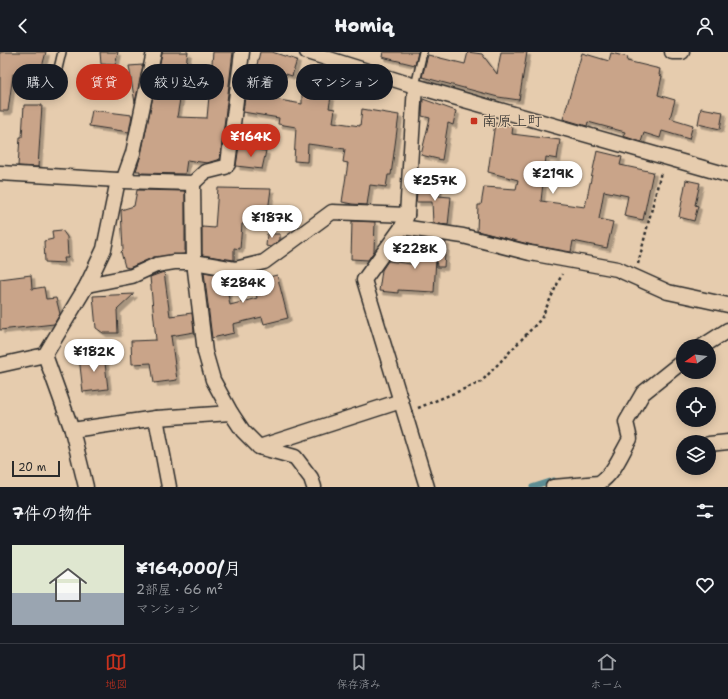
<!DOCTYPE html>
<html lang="ja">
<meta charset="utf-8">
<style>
:root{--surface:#171b24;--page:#20242c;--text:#f1f3f6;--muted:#9ea1a6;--line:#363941;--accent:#c8321e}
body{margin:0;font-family:"Shantell Sans","Klee One",sans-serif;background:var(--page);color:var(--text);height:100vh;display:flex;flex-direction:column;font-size:15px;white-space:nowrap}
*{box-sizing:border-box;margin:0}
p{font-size:13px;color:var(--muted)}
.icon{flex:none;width:22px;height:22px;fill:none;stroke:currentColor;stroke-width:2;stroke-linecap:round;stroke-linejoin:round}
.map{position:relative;height:435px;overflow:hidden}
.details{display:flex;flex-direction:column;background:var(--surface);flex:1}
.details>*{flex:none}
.guide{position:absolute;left:12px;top:12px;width:400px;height:36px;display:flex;gap:8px}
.needle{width:26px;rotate:256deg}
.tools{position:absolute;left:676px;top:287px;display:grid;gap:8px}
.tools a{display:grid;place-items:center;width:40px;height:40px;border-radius:50%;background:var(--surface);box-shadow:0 2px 10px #0003;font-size:20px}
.scale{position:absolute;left:12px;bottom:10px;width:48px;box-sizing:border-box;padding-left:4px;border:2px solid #2b2b2b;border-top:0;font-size:11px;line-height:14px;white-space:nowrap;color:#2b2b2b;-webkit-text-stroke:3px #e6ccae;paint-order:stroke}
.price{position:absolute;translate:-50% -34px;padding:0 9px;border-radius:14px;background:#fff;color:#222;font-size:13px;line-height:26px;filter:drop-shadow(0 1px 2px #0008)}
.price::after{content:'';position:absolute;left:50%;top:24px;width:12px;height:9px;margin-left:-6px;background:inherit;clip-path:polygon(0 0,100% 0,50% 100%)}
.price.active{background:var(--accent);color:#fff}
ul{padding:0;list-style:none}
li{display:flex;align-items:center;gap:12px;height:100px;padding:0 12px}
li span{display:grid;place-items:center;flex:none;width:112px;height:80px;border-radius:0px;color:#555}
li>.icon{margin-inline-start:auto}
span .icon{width:48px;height:48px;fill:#fffc;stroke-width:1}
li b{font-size:17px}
h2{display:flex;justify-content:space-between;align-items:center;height:48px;padding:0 12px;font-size:17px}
.tag{padding:0 14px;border-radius:18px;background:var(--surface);box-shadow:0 2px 10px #0003;font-size:14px;line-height:36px}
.tag.active{background:var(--accent);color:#fff}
header{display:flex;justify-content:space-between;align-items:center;height:52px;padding:0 12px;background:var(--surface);font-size:18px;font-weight:800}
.tab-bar{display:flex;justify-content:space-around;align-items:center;height:56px;border-top:1px solid var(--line);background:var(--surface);font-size:11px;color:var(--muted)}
.tab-bar a{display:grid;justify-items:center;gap:2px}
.tab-bar .active{color:var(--accent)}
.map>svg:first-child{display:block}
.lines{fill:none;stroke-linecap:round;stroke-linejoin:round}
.stream{stroke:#5d8d93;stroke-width:5}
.building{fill:#c9a489;stroke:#2b2b2b;filter:url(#shadow)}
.lane-casing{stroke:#2b2b2b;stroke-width:10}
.street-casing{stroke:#2b2b2b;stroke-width:17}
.path{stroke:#2b2b2b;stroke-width:2.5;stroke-dasharray:3 3;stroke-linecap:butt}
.lane{stroke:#e6ccae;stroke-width:7}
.street{stroke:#e6ccae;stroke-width:14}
.poi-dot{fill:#c8321e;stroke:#e6ccae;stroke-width:1.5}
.labels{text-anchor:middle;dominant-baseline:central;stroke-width:3;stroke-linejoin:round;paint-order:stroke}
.poi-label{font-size:15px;fill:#2b2b2b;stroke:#e6ccae;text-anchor:start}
</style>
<header><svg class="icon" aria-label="back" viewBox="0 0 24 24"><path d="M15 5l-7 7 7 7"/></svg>Homiq<svg class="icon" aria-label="person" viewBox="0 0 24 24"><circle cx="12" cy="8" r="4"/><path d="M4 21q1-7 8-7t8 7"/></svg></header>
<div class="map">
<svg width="728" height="435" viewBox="0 0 728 435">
<defs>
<filter id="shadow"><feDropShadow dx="3.5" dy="3.5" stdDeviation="0" flood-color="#0004"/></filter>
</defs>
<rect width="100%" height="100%" fill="#e6ccae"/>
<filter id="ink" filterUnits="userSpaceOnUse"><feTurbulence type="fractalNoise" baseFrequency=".025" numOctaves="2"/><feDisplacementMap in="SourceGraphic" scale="8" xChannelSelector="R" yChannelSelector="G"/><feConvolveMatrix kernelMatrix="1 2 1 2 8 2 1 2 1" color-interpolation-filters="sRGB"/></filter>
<g filter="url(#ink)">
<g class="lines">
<polyline class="stream" points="532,435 554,428"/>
</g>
<g class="building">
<polygon points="0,0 46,0 39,26 13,22 8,59 0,59"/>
<polygon points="100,0 118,0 115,13 101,12"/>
<polygon points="162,0 188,0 177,65 207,66 213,0 233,0 220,107 207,111 187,108 185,122 140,121 140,119 136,119 141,103"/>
<polygon points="260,0 272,0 297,8 292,24 273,18 268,46 302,52 302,41 331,45 329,56 335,57 333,70 360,74 362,57 399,63 391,123 388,123 386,135 370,133 367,153 352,152 342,150 348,111 343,110 345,97 308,92 307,110 294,109 296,75 278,72 279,66 243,60 249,15 256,17"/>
<polygon points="383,0 418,0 415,13 382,5"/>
<polygon points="468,0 482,2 497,22 501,0 527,0 519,48 498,45 422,25 428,3 465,12"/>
<polygon points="582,1 609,9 611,1 628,5 627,9 660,17 659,23 662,24 658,43 675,48 670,66 693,73 689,87 662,79 660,86 644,81 641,90 623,84 625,80 588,70 587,74 563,67"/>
<polygon points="143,13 135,51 129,14"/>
<polygon points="423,47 456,59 453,73 448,71 442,108 421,103 430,66 422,64"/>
<polygon points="24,53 42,53 38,115 18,114 20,85 22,85"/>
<polygon points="701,56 723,60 720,77 698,72"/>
<polygon points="92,58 132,63 129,80 89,74"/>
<polygon points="495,71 513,74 512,82 560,88 557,107 546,105 541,149 585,155 597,99 622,105 620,113 653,120 643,168 624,164 628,144 604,139 599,167 613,170 607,196 573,189 571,200 532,193 477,179 478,153 481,153 484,135 516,137 518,128 488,120"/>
<polygon points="239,94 266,99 262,117 236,114"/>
<polygon points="686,128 700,131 695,153 698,154 694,169 679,165"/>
<polygon points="418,130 439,131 438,144 451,145 448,173 433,171 432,150 416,150"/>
<polygon points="218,136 271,137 266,174 242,172 240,197 234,196 234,208 202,203 202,175 215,176"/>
<polygon points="137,138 185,139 185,202 154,205 129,216 125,215 121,200 123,198 121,158 134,154"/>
<polygon points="352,169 375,170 374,199 368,208 351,207"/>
<polygon points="62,178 67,185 68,206 64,206 65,211 45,210 44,189 53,187 52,179"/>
<polygon points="267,182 280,182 280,188 270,195 266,194"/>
<polygon points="426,187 446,190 444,215 437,215 436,206 434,240 398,238 398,241 379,239 382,218 388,209 411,212 413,197 420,198 421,192 425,192"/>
<polygon points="164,220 170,264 192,261 194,280 171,284 177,328 154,331 151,311 132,312 131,289 156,288 150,225"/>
<polygon points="204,220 225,224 230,253 257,246 253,229 277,223 288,266 264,272 262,265 233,272 234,281 212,286"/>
<polygon points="31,223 32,237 44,235 46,247 56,246 60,262 54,272 0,278 0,227"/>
<polygon points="134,242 117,258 118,281 103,281 96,276 93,244"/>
<polygon points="104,302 108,337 83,340 79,305"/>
</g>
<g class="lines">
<defs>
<g id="lane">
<polyline points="56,25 62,0"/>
<polyline points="415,34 423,0"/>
</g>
<g id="street">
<polyline points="307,0 415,34 728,123"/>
<polyline points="672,0 682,0"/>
<polyline points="415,34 407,163 402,175 364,228 427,435"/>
<polyline points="0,121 118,128"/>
<polyline points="123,129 193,131 205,120 225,115 228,112 242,0"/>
<polyline points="402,175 463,184 530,201 617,217 668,240 728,253"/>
<polyline points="87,233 132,224 156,213 174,210 194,210 235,217 264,210 332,160 407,163"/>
<polyline points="703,294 728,278"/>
<polyline points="45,303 72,378 86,435"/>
<polyline points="0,313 45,303 87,233 104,197 118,128 123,129 133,101 154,0"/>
<polyline points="231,361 243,379 259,395 295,405 311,426 314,435"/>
<polyline points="156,366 231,361 213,328 205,300 194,210 193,131"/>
<polyline points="72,378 156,366 169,435"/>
<polyline points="709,392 728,390"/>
<polyline points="259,395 401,349"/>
<path d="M553 435 599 431C614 422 621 402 630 387L626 370 643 341 683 309"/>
</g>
</defs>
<use href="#lane" class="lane-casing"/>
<use href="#street" class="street-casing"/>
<g class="path">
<polyline points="638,212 661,120"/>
<polyline points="418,356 481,330 541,267 562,222"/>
</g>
<use href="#lane" class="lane"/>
<use href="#street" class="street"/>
</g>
</g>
<rect class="poi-dot" x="470" y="65" width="8" height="8" rx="2"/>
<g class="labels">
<g class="poi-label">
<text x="482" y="69">南原上町</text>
</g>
</g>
</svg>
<div class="tools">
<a><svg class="needle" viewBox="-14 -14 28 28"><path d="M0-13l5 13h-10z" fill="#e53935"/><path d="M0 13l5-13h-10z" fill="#9ea1a6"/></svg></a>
<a><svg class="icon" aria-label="locate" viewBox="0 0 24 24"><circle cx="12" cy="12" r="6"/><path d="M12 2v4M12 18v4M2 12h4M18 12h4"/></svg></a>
<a><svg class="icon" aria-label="layers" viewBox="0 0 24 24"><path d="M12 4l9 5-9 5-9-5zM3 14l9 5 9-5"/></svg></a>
</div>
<div class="scale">20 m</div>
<b class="price active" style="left:251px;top:106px">¥164K</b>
<b class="price" style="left:553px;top:143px">¥219K</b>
<b class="price" style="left:435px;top:150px">¥257K</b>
<b class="price" style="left:272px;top:187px">¥187K</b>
<b class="price" style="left:415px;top:218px">¥228K</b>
<b class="price" style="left:243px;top:252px">¥284K</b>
<b class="price" style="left:94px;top:321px">¥182K</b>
<div class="guide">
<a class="tag">購入</a>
<a class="tag active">賃貸</a>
<a class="tag">絞り込み</a>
<a class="tag">新着</a>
<a class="tag">マンション</a>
</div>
</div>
<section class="details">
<h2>7件の物件<svg class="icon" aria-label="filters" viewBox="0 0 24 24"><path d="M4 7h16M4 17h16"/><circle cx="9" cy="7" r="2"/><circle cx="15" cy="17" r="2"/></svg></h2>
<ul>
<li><span style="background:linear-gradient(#dfe7d0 60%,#9aa5b1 0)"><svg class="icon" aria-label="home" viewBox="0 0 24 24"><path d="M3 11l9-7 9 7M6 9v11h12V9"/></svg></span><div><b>¥164,000/月</b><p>2部屋 · 66 m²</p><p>マンション</p></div><svg class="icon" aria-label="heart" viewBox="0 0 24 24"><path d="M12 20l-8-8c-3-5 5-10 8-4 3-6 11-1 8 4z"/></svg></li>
</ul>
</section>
<nav class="tab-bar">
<a class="active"><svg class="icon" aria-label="map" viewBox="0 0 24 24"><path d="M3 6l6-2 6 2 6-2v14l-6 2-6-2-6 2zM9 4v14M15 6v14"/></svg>地図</a>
<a><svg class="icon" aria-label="saved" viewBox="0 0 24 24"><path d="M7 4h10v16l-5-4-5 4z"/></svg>保存済み</a>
<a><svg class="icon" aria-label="home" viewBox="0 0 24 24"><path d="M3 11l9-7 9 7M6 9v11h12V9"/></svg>ホーム</a>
</nav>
